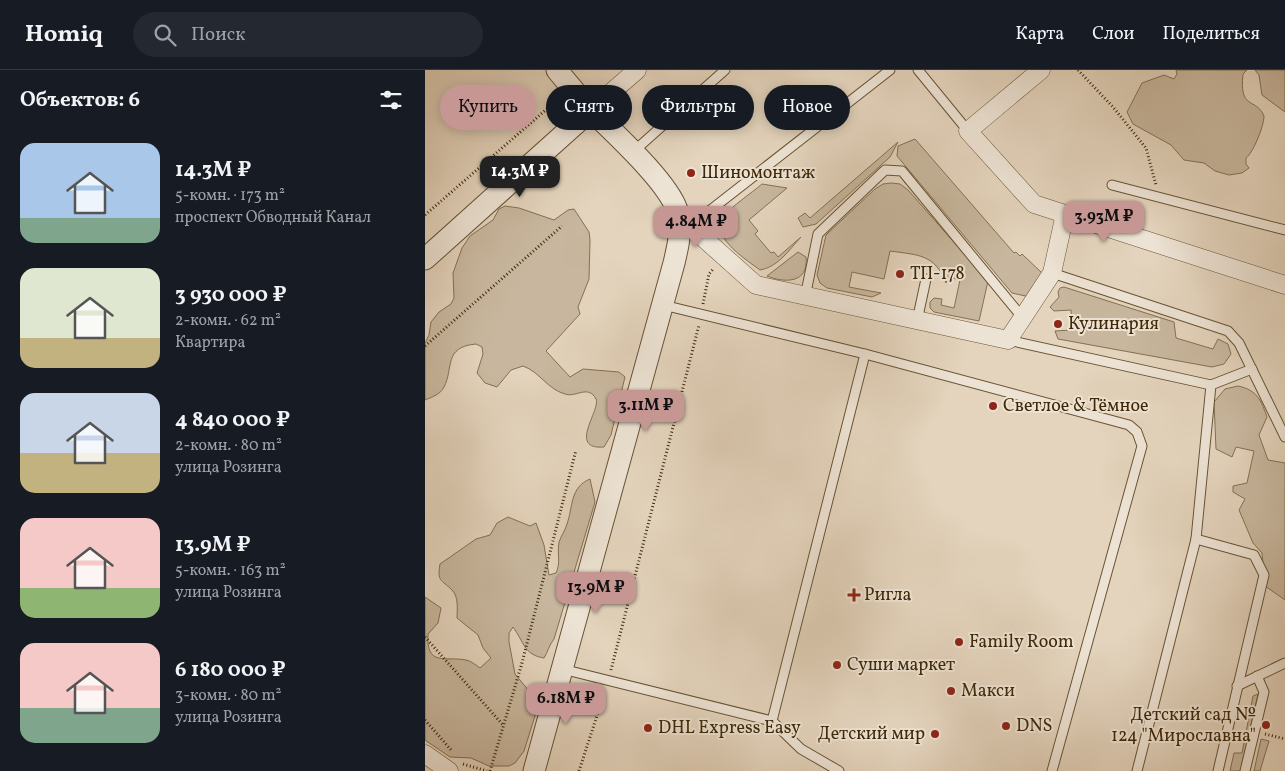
<!DOCTYPE html>
<html lang="ru">
<meta charset="utf-8">
<style>
:root{--surface:#171b24;--page:#242831;--text:#f1f3f6;--muted:#9ea1a6;--line:#363941;--accent:#c59692}
body{margin:0;font-family:Vollkorn,serif;background:var(--page);color:var(--text);height:100vh;display:flex;flex-direction:column;font-size:19px;white-space:nowrap}
*{box-sizing:border-box;margin:0}
p{font-size:16px;color:var(--muted)}
.icon{flex:none;width:28px;height:28px;fill:none;stroke:currentColor;stroke-width:2;stroke-linecap:round;stroke-linejoin:round}
.map{position:relative;flex:1;overflow:hidden}
.details{display:flex;flex-direction:column;background:var(--surface);width:425px}
.details>*{flex:none}
.hud{position:absolute;left:15px;top:15px;width:475px;height:45px;display:flex;gap:10px}
.price{position:absolute;translate:-50% -42px;padding:0 11px;border-radius:10px;background:var(--accent);color:#111;font-size:16px;line-height:32px;filter:drop-shadow(0 1px 2px #0008)}
.price::after{content:'';position:absolute;left:50%;top:30px;width:15px;height:11px;margin-left:-8px;background:inherit;clip-path:polygon(0 0,100% 0,50% 100%)}
.price.selected{background:#222;color:#fff}
ul{padding:0;list-style:none}
li{display:flex;align-items:center;gap:15px;height:125px;padding:0 20px}
li span{display:grid;place-items:center;flex:none;width:140px;height:100px;border-radius:15px;color:#555}
li>.icon{margin-inline-start:auto}
span .icon{width:60px;height:60px;fill:#fffc;stroke-width:1}
li b{font-size:21px}
h2{display:flex;justify-content:space-between;align-items:center;height:60px;padding:0 20px;font-size:21px}
.chip{padding:0 18px;border-radius:22px;background:var(--surface);box-shadow:0 2px 12px #0003;font-size:18px;line-height:45px}
.chip.selected{background:var(--accent);color:#111}
header{display:flex;align-items:center;gap:30px;box-sizing:border-box;height:70px;padding:0 25px;background:var(--surface);border-bottom:1px solid var(--line)}
header strong{font-size:24px}
nav{display:flex;gap:28px;margin-inline-start:auto;font-size:18px}
.search{width:350px;height:45px;background:var(--page);display:flex;align-items:center;gap:12px;box-sizing:border-box;padding:0 18px;border-radius:28px;color:var(--muted);font-size:19px}
main{display:flex;flex:1;min-height:0}
.map>svg:first-child{display:block}
.green{fill:#c8b79e;stroke:#847052}
.lines{fill:none;stroke-linecap:round;stroke-linejoin:round}
.service-casing{stroke:#685334;stroke-width:11}
.minor-casing{stroke:#685334;stroke-width:19}
.tertiary-casing{stroke:#685334;stroke-width:23}
.path{stroke:#3f2807;stroke-width:3;stroke-dasharray:1 2.5;stroke-linecap:butt}
.service{stroke:#ede3d4;stroke-width:9}
.minor{stroke:#ede3d4;stroke-width:18}
.tertiary{stroke:#ede3d4;stroke-width:21}
.poi-dot{fill:#8f2418;stroke:#ede3d4;stroke-width:2}
.labels{text-anchor:middle;dominant-baseline:central;stroke-width:4;stroke-linejoin:round;paint-order:stroke}
.poi-label{font-size:18px;fill:#3f2807;stroke:#ede3d4;text-anchor:start}
</style>
<header>
<strong>Homiq</strong>
<div class="search"><svg class="icon" aria-label="search" viewBox="0 0 24 24"><circle cx="10" cy="10" r="6"/><path d="M15 15l6 6"/></svg>Поиск</div>
<nav><a>Карта</a><a>Слои</a><a>Поделиться</a></nav>
</header>
<main>
<section class="details">
<h2>Объектов: 6<svg class="icon" aria-label="filters" viewBox="0 0 24 24"><path d="M4 7h16M4 17h16"/><circle cx="9" cy="7" r="2"/><circle cx="15" cy="17" r="2"/></svg></h2>
<ul>
<li><span style="background:linear-gradient(#a9c7e8 75%,#7fa58c 0)"><svg class="icon" aria-label="home" viewBox="0 0 24 24"><path d="M3 11l9-7 9 7M6 9v11h12V9"/></svg></span><div><b>14.3M ₽</b><p>5-комн. · 173 m²</p><p>проспект Обводный Канал</p></div></li>
<li><span style="background:linear-gradient(#dfe7d0 70%,#c2b280 0)"><svg class="icon" aria-label="home" viewBox="0 0 24 24"><path d="M3 11l9-7 9 7M6 9v11h12V9"/></svg></span><div><b>3 930 000 ₽</b><p>2-комн. · 62 m²</p><p>Квартира</p></div></li>
<li><span style="background:linear-gradient(#c9d6e8 60%,#c2b280 0)"><svg class="icon" aria-label="home" viewBox="0 0 24 24"><path d="M3 11l9-7 9 7M6 9v11h12V9"/></svg></span><div><b>4 840 000 ₽</b><p>2-комн. · 80 m²</p><p>улица Розинга</p></div></li>
<li><span style="background:linear-gradient(#f6c9c9 70%,#8fb573 0)"><svg class="icon" aria-label="home" viewBox="0 0 24 24"><path d="M3 11l9-7 9 7M6 9v11h12V9"/></svg></span><div><b>13.9M ₽</b><p>5-комн. · 163 m²</p><p>улица Розинга</p></div></li>
<li><span style="background:linear-gradient(#f6c9c9 65%,#7fa58c 0)"><svg class="icon" aria-label="home" viewBox="0 0 24 24"><path d="M3 11l9-7 9 7M6 9v11h12V9"/></svg></span><div><b>6 180 000 ₽</b><p>3-комн. · 80 m²</p><p>улица Розинга</p></div></li>
</ul>
</section>
<div class="map">
<svg width="860" height="701" viewBox="0 0 860 701">
<rect width="100%" height="100%" fill="#e4d4bd"/>
<filter id="stains"><feTurbulence type="fractalNoise" baseFrequency=".004" numOctaves="4"/><feColorMatrix values="0 0 0 0 .2 0 0 0 0 .09 0 0 0 0 .02 0 0 0 .5 -.17"/></filter>
<radialGradient id="worn" r=".72"><stop offset=".6" stop-color="#630" stop-opacity="0"/><stop offset="1" stop-color="#630" stop-opacity=".3"/></radialGradient>
<g class="green">
<path d="M751 0H822L818 4C814 41 831 27 839 46 839 56 828 83 821 88V94L824 98 817 103 804 105 790 101 779 93 759 90 746 75 708 54 702 42 717 13 739 5 749 9 752 4Z"/>
<polygon points="830,0 860,0 860,42 837,25 834,5"/>
<polygon points="490,69 589,183 591,182 595,186 597,184 617,203 605,227 587,223 472,86 473,76"/>
<polygon points="473,72 465,87 391,154 378,157 373,148 380,143 385,148"/>
<path d="M466 113 475 114 483 120 563 211 554 251 509 242 505 238V232L509 228 517 229 516 235 529 238 535 210 523 207 521 213C510 184 493 185 465 181L459 209 427 202 424 217 456 223 447 227 402 218 395 213 392 205 401 165 450 119 458 114Z"/>
<path d="M337 114 362 118 324 150 333 161 330 164 346 183 349 182 353 187 376 167C364 180 353 197 335 200 323 191 288 169 296 150 301 140 328 122 337 114Z"/>
<path d="M80 136 94 138 129 150 143 140 149 139 164 162 165 170 164 209 153 237 155 244 121 281 145 307 158 299 194 302 200 307 186 365 179 377C142 380 176 340 171 329 163 314 151 328 140 324 122 319 115 302 98 296L86 300 72 317 60 313 52 303 58 284 57 277 51 274C18 277 29 298 19 317 16 324 7 327 0 330V273L4 265 6 252 14 242 26 234 29 228 28 203 37 178 45 166 68 150 74 139Z"/>
<path d="M373 182 381 187C384 214 359 213 342 206Z"/>
<polygon points="639,217 749,252 751,268 788,279 793,269 803,274 806,284 799,294 787,297 633,269 630,261 647,260 646,240 629,241 625,237 634,227 633,222 635,218"/>
<path d="M813 316C832 320 836 330 842 347L834 365 843 390 860 393V530L840 516 837 483 828 473 814 440 820 429 808 422V416L822 413 829 381 811 377 807 387 791 379 789 332 800 319Z"/>
<path d="M165 409 170 432 129 569C124 575 123 582 119 588 99 585 99 572 88 557L84 563V572L90 604 114 633 99 681 90 693 84 696H64L46 688 25 687 0 670V527L16 538 13 553 3 564C1 597 20 586 41 590 46 591 51 595 55 598L66 588 58 578 53 565 32 548C32 540 34 527 27 520 16 509 12 512 15 494L51 469 65 465 72 453 83 447 105 456 111 453 119 475 124 505 131 503C136 493 132 483 134 472 136 466 140 461 142 454 148 437 145 417 165 409Z"/>
<polygon points="833,624 816,701 805,701 809,683 817,683 828,626"/>
<polygon points="836,669 844,671 835,701 829,701"/>
</g>
<g class="lines">
<defs>
<g id="service">
<polyline points="493,0 543,61"/>
<polyline points="208,82 300,0"/>
<polyline points="687,115 860,160"/>
<polyline points="265,156 465,0"/>
<polyline points="627,203 803,261 814,273 860,367"/>
<polyline points="380,227 393,164 460,100 477,101 597,247"/>
<polyline points="492,251 501,209"/>
<polyline points="583,270 786,315"/>
<polyline points="440,284 704,355 712,362 717,376 627,701"/>
<polyline points="771,469 829,485 839,505 793,701"/>
<polyline points="137,599 347,651 440,284 238,235"/>
<polyline points="812,616 860,593"/>
<polyline points="347,651 376,679 414,701"/>
<polyline points="712,701 771,469 786,315 827,299"/>
<polyline points="820,701 839,622 832,606"/>
</g>
<g id="minor">
<polyline points="616,0 543,61 609,134 860,215"/>
<polyline points="166,40 212,0"/>
<polyline points="255,156 265,156 331,215 583,270 627,203 640,144"/>
<polyline points="0,684 24,701"/>
</g>
<g id="tertiary">
<polyline points="0,189 166,40"/>
<path d="M109 701 249 193C253 176 258 157 252 140 242 111 190 64 167 41 155 28 143 14 132 0"/>
</g>
</defs>
<use href="#service" class="service-casing"/>
<use href="#minor" class="minor-casing"/>
<use href="#tertiary" class="tertiary-casing"/>
<g class="path">
<polyline points="653,0 688,37 721,78 731,115"/>
<polyline points="0,145 131,31"/>
<polyline points="278,234 284,204 289,198"/>
<polyline points="0,276 137,156"/>
<polyline points="0,567 78,655"/>
<polyline points="186,600 274,255"/>
<polyline points="0,650 27,681"/>
<polyline points="840,664 860,669"/>
<polyline points="38,694 62,701"/>
<polyline points="65,701 97,593 151,380"/>
<polyline points="154,701 180,621"/>
</g>
<use href="#service" class="service"/>
<use href="#minor" class="minor"/>
<use href="#tertiary" class="tertiary"/>
</g>
<g class="poi-dot">
<circle cx="266" cy="103" r="5"/>
<circle cx="475" cy="204" r="5"/>
<circle cx="633" cy="254" r="5"/>
<circle cx="568" cy="336" r="5"/>
<path d="M426.5 517.5h5v5h5v5h-5v5h-5v-5h-5v-5h5z"/>
<circle cx="534" cy="572" r="5"/>
<circle cx="412" cy="595" r="5"/>
<circle cx="526" cy="621" r="5"/>
<circle cx="841" cy="655" r="5"/>
<circle cx="581" cy="656" r="5"/>
<circle cx="223" cy="658" r="5"/>
<circle cx="510" cy="664" r="5"/>
</g>
<g class="labels">
<g class="poi-label">
<text x="276" y="103">Шиномонтаж</text>
<text x="485" y="204">ТП-178</text>
<text x="643" y="254">Кулинария</text>
<text x="578" y="336">Светлое &amp; Тёмное</text>
<text x="439" y="525">Ригла</text>
<text x="544" y="572">Family Room</text>
<text x="422" y="595">Суши маркет</text>
<text x="536" y="621">Макси</text>
<text x="831" y="645" text-anchor="end">Детский сад №<tspan x="831" dy="21">124 "Мирославна"</tspan></text>
<text x="591" y="656">DNS</text>
<text x="233" y="658">DHL Express Easy</text>
<text x="500" y="664" text-anchor="end">Детский мир</text>
</g>
</g>
<rect width="100%" height="100%" filter="url(#stains)"/>
<rect width="100%" height="100%" fill="url(#worn)"/>
</svg>
<b class="price selected" style="left:95px;top:128px">14.3M ₽</b>
<b class="price" style="left:679px;top:173px">3.93M ₽</b>
<b class="price" style="left:271px;top:178px">4.84M ₽</b>
<b class="price" style="left:221px;top:362px">3.11M ₽</b>
<b class="price" style="left:171px;top:544px">13.9M ₽</b>
<b class="price" style="left:141px;top:655px">6.18M ₽</b>
<div class="hud">
<a class="chip selected">Купить</a>
<a class="chip">Снять</a>
<a class="chip">Фильтры</a>
<a class="chip">Новое</a>
</div>
</div>
</main>
